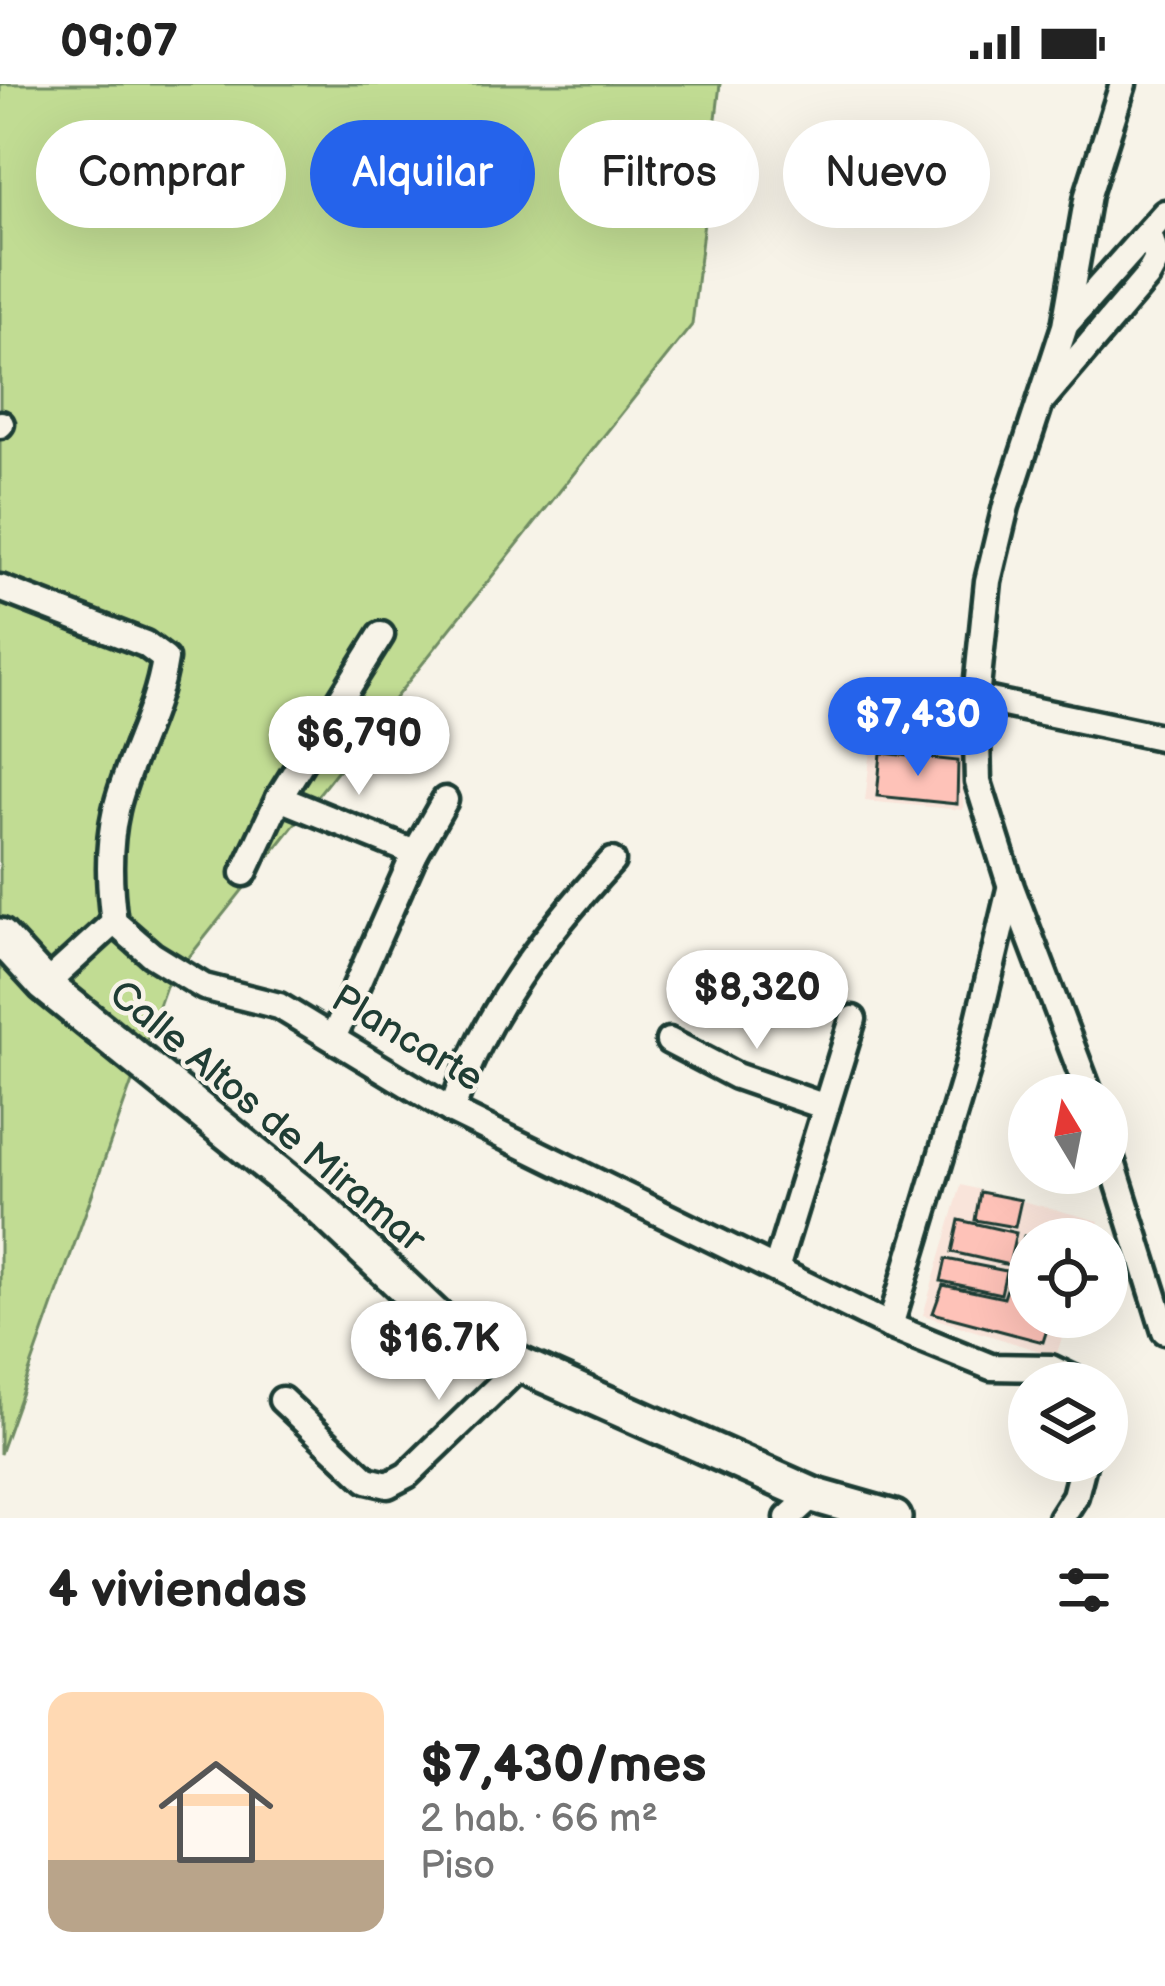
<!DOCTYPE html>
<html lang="es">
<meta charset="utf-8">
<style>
:root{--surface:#fff;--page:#f6f6f6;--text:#222;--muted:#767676;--line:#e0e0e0;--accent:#2563eb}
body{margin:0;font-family:"Balsamiq Sans",sans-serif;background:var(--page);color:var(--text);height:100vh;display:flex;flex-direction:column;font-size:45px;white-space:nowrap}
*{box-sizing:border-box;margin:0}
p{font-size:39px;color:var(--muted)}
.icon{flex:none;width:66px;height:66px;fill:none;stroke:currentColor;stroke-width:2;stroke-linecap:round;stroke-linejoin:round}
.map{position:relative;height:1434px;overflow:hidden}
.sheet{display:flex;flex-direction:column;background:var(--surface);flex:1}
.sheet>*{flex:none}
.hud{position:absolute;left:36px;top:36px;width:1095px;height:108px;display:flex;gap:24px}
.needle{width:78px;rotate:350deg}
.buttons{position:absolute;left:1008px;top:990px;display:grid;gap:24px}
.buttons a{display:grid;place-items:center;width:120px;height:120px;border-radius:50%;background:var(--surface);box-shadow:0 12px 48px #0002;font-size:60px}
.price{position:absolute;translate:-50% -102px;padding:0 27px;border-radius:42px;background:#fff;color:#222;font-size:39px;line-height:78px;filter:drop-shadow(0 3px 6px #0008)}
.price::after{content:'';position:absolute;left:50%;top:72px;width:36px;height:27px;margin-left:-18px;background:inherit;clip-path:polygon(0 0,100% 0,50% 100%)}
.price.on{background:var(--accent);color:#fff}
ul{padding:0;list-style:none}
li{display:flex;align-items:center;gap:36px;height:300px;padding:0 48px}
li+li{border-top:3px solid var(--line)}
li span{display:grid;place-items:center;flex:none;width:336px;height:240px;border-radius:24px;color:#555}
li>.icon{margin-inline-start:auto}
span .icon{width:144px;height:144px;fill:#fffc;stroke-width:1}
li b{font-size:51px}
h2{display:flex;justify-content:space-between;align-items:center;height:144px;padding:0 48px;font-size:51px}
.chip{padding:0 42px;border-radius:54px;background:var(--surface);box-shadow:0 12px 48px #0002;font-size:42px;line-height:108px}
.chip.on{background:var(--accent);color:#fff}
.status{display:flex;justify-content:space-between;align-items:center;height:84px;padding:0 60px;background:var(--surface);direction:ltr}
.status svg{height:33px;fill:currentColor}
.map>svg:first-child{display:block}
.built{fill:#f9e4da}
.green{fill:#c1dc93;stroke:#708c64;stroke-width:3}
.building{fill:#fec2b8;stroke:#1f3d34;stroke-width:3}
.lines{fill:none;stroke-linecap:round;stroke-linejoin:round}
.street-casing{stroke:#1f3d34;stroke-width:33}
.secondary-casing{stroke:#1f3d34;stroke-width:42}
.street{stroke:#f7f3e8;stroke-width:24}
.secondary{stroke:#f7f3e8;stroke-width:33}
.labels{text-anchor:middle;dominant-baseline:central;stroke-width:9;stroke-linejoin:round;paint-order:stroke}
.street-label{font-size:39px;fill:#1f3d34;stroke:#f7f3e8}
</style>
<div class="status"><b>09:07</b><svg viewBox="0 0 49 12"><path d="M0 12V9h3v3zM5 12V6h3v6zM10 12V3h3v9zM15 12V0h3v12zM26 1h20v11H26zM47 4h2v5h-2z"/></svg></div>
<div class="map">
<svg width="1165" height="1434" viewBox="0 0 1165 1434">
<rect width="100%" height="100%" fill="#f7f3e8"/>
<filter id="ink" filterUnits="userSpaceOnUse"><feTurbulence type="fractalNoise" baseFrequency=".00833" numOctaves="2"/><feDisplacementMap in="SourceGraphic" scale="24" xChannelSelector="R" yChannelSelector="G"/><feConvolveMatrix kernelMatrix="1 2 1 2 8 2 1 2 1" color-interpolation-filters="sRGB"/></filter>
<g filter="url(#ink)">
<g class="built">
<polygon points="878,604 968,607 963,726 865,717"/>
<polygon points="961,1101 1099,1137 1093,1155 1029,1155 1029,1233 1069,1233 1056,1272 923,1231"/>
</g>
<polygon class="green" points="0,0 720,0 692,241 166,902 0,1370"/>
<g class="building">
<polygon points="881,669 958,677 957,720 877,712"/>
<polygon points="980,1108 1021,1116 1015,1143 975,1136"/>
<polygon points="959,1136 1016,1149 1009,1181 952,1168"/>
<polygon points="1024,1152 1034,1155 1029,1155 1029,1181 1016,1177"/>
<polygon points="946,1175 1006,1187 1001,1210 941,1197"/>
<polygon points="1015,1180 1029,1184 1029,1233 1051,1233 1043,1258 933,1229 943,1201 1004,1214"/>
</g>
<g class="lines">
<defs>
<g id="street">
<polyline points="1066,240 1165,129"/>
<polyline points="1044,314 1147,193 1157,175 1149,149"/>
<polyline points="0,341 1,340"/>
<path d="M0 504 145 560 165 575C157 629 128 674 116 726 108 761 109 802 114 838L152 871 204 903 279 922 452 1027 890 1242 991 1283 1051 1284 1082 1299"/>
<polyline points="976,614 1165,654"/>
<polyline points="279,714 415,769"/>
<polyline points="244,789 279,714 381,551"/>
<polyline points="45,901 114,838"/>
<polyline points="334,952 415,769 445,716"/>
<polyline points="669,957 736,992 826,1023"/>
<polyline points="1090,1011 1011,803 978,698 976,614 988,497 1006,422 1065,242 1088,111 1123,0"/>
<path d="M452 1027C481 932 545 850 612 777"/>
<polyline points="1107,1062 1165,1247"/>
<polyline points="776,1185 853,935"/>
<polyline points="890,1242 967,986 1010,805"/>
<polyline points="282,1316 367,1396 388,1401 407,1391 521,1281"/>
<polyline points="788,1434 813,1411"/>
<polyline points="1061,1434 1075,1412 1084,1377"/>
</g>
<polyline id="secondary" points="0,852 45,901 316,1120 437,1234 521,1281 813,1411 894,1434"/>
</defs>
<use href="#street" class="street-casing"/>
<use href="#secondary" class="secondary-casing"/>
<use href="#street" class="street"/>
<use href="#secondary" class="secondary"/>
</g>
</g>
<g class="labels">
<g class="street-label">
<text transform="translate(407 955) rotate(31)">Plancarte</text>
<text transform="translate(267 1033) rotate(40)">Calle Altos de Miramar</text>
</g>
</g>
</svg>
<div class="buttons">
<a><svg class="needle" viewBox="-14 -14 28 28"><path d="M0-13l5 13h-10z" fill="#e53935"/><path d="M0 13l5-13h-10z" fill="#767676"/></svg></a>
<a><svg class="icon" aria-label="locate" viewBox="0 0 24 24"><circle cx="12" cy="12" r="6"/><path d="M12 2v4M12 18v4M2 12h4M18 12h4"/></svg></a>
<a><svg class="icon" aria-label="layers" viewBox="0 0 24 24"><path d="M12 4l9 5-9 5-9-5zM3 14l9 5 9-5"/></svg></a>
</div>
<b class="price on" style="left:918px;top:695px">$7,430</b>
<b class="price" style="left:359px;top:714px">$6,790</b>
<b class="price" style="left:757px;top:968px">$8,320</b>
<b class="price" style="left:439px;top:1319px">$16.7K</b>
<div class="hud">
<a class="chip">Comprar</a>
<a class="chip on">Alquilar</a>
<a class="chip">Filtros</a>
<a class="chip">Nuevo</a>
</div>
</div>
<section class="sheet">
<h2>4 viviendas<svg class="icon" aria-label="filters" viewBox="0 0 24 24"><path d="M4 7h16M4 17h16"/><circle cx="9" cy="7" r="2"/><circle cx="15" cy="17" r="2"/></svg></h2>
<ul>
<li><span style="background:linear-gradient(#ffd9b3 70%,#b9a48a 0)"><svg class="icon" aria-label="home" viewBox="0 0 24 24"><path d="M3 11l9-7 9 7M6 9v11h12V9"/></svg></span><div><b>$7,430/mes</b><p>2 hab. · 66 m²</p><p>Piso</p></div></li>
</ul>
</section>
